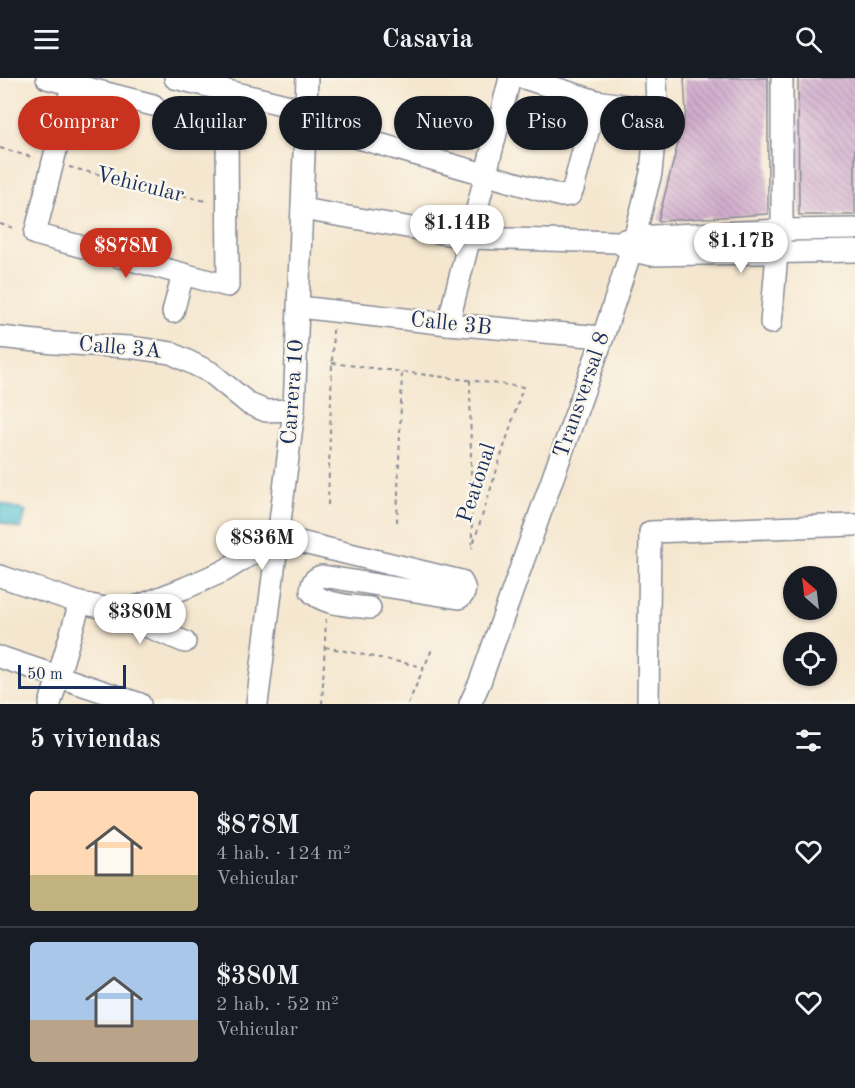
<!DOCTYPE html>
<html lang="es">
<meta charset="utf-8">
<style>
:root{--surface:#171b24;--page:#20242c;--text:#f1f3f6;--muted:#9ea1a6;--line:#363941;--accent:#c8321e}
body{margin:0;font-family:"Old Standard TT",serif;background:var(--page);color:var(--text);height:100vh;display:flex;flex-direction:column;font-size:22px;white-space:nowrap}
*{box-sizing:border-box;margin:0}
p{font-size:20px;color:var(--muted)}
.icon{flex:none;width:33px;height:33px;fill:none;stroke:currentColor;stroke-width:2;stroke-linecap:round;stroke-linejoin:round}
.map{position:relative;height:626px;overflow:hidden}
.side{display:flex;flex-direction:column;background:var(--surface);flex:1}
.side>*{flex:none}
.top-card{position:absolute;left:18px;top:18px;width:819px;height:54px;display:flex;gap:12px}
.needle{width:39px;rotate:332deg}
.tools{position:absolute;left:783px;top:488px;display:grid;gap:12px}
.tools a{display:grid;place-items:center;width:54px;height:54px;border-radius:50%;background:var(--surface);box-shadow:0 2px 4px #0004;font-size:30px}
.scale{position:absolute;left:18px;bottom:15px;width:108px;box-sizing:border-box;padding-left:6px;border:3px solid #1b2f5e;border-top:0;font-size:16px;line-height:21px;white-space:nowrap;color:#1b2f5e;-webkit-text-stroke:4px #fbf7ec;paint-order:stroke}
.price{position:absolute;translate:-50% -51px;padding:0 14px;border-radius:21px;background:#fff;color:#222;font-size:20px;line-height:39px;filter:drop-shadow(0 2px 3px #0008)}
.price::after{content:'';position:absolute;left:50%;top:36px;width:18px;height:14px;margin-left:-9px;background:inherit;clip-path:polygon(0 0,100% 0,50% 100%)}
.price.on{background:var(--accent);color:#fff}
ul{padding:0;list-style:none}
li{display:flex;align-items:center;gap:18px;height:150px;padding:0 30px}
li+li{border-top:2px solid var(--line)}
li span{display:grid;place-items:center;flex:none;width:168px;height:120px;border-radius:6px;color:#555}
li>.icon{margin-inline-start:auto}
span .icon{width:72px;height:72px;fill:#fffc;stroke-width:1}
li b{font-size:26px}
h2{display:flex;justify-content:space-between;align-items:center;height:72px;padding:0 30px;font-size:26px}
.tag{padding:0 21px;border-radius:27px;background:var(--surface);box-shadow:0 2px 4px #0004;font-size:21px;line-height:54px}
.tag.on{background:var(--accent);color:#fff}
header{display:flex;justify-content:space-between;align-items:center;height:78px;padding:0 30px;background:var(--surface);font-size:27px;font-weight:700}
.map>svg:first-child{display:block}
.water{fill:url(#water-ripples);stroke:#3a7899;stroke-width:1.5}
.building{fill:url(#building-back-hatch)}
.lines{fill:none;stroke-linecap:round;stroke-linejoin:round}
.minor-casing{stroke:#888b96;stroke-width:24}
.path{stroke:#888b96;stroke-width:2;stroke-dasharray:4.5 4.5;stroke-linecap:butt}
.minor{stroke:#fff;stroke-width:21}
.labels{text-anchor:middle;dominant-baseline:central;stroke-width:5;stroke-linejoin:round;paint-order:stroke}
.street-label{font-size:22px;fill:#1b2f5e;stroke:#fbf7ec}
</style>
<header><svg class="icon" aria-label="menu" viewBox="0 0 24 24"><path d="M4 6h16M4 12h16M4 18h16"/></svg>Casavia<svg class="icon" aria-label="search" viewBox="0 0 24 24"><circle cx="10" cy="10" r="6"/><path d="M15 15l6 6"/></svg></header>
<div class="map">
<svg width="855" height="626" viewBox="0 0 855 626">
<defs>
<pattern id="water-ripples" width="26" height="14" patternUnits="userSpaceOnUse" patternTransform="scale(1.5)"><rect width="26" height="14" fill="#58c2d4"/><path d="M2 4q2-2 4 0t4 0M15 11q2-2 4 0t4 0" fill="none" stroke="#489eaf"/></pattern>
<pattern id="building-back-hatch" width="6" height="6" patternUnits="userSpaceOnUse" patternTransform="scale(1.5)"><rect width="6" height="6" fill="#d0aacc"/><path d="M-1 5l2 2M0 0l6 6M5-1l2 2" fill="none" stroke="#a88ba9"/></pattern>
</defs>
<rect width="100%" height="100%" fill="#fbf7ec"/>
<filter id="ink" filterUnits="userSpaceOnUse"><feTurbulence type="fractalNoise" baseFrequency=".0167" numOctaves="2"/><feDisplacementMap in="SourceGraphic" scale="12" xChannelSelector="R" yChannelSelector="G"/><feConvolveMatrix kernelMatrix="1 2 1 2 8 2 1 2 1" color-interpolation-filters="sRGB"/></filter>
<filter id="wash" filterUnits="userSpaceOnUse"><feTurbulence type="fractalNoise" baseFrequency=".008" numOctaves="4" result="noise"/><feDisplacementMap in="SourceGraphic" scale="24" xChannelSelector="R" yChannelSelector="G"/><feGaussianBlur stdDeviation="1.35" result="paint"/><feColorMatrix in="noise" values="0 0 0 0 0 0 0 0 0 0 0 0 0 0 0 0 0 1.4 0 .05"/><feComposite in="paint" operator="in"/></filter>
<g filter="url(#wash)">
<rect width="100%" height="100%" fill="#f5e7cf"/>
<polygon class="water" points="0,425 26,433 21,451 0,444"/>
<g id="blocks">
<g class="building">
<polygon points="684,0 768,0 768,136 658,143 686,34"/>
<polygon points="798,0 855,0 855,137 799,137"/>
</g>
</g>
</g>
<g filter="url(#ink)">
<use href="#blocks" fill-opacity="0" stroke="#888b96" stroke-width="1.5"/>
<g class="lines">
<defs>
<g id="minor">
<polyline points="47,0 153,27"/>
<polyline points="74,0 35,156 228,208 227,47"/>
<polyline points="175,0 306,32"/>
<polyline points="524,0 596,23 657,32"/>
<polyline points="306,45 561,118 570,117 573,111 596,23"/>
<polyline points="302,131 470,160 618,164 635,159 653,158 782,152 855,151"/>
<polyline points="621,166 631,173 652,177 855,173"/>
<polyline points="299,229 448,246 603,259"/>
<polyline points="173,234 183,196"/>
<polyline points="771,245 777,176 782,152 782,0"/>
<polyline points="448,246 510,0"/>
<polyline points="0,259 54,265 129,269 171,275 210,294 249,326 266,333 294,332"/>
<path d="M279 459 461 503C466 510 466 516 459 520L322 498C314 500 312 504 311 513 321 527 354 528 370 530"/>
<polyline points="0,498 80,525 121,533 141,527 185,510 224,493 279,459"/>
<polyline points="121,533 129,541 185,564"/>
<polyline points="0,579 140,626"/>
<polyline points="50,626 80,525"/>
<polyline points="257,626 294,332 307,0"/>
<polyline points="470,626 480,604 603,259 631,173 651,95 657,32 656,0"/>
<polyline points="648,626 650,454 855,447"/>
</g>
</defs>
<use href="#minor" class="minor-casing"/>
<g class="path">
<polyline points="170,31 211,42"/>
<polyline points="0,70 35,80"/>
<polyline points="69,89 209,124"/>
<polyline points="0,146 17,151"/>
<polyline points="332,285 523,309 472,470"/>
<polyline points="470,302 472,467"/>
<polyline points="328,427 333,250"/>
<polyline points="397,444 402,294"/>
<polyline points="325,569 424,589"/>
<polyline points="322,626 326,541"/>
<polyline points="408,626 433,569"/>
</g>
<use href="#minor" class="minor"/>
</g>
</g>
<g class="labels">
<g class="street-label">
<text transform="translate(140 107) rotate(14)">Vehicular</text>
<text transform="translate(451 246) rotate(6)">Calle 3B</text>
<text transform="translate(120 270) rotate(5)">Calle 3A</text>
<text transform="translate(293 314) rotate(-86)">Carrera 10</text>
<text transform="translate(582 317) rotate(-71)">Transversal 8</text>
<text transform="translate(477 405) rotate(-72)">Peatonal</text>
</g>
</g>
</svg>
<div class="tools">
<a><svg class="needle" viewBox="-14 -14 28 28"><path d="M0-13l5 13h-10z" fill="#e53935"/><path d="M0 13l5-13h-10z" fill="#9ea1a6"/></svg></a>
<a><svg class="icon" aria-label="locate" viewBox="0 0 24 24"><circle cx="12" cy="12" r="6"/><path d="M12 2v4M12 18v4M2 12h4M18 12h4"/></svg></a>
</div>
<div class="scale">50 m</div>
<b class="price" style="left:457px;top:178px">$1.14B</b>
<b class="price" style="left:741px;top:196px">$1.17B</b>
<b class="price on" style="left:126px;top:201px">$878M</b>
<b class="price" style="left:262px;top:493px">$836M</b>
<b class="price" style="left:140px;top:567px">$380M</b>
<div class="top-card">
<a class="tag on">Comprar</a>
<a class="tag">Alquilar</a>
<a class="tag">Filtros</a>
<a class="tag">Nuevo</a>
<a class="tag">Piso</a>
<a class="tag">Casa</a>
</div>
</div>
<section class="side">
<h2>5 viviendas<svg class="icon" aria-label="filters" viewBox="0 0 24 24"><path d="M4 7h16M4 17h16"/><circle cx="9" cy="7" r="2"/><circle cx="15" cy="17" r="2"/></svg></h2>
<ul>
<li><span style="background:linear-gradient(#ffd9b3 70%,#c2b280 0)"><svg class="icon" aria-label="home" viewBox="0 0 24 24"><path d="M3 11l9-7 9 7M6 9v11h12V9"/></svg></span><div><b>$878M</b><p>4 hab. · 124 m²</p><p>Vehicular</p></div><svg class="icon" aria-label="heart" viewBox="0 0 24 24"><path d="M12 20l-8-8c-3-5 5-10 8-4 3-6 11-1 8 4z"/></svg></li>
<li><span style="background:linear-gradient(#a9c7e8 65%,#b9a48a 0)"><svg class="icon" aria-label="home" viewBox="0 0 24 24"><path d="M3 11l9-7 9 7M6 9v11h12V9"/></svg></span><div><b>$380M</b><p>2 hab. · 52 m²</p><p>Vehicular</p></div><svg class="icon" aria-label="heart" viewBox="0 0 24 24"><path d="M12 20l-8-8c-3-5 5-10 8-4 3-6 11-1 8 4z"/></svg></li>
</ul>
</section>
